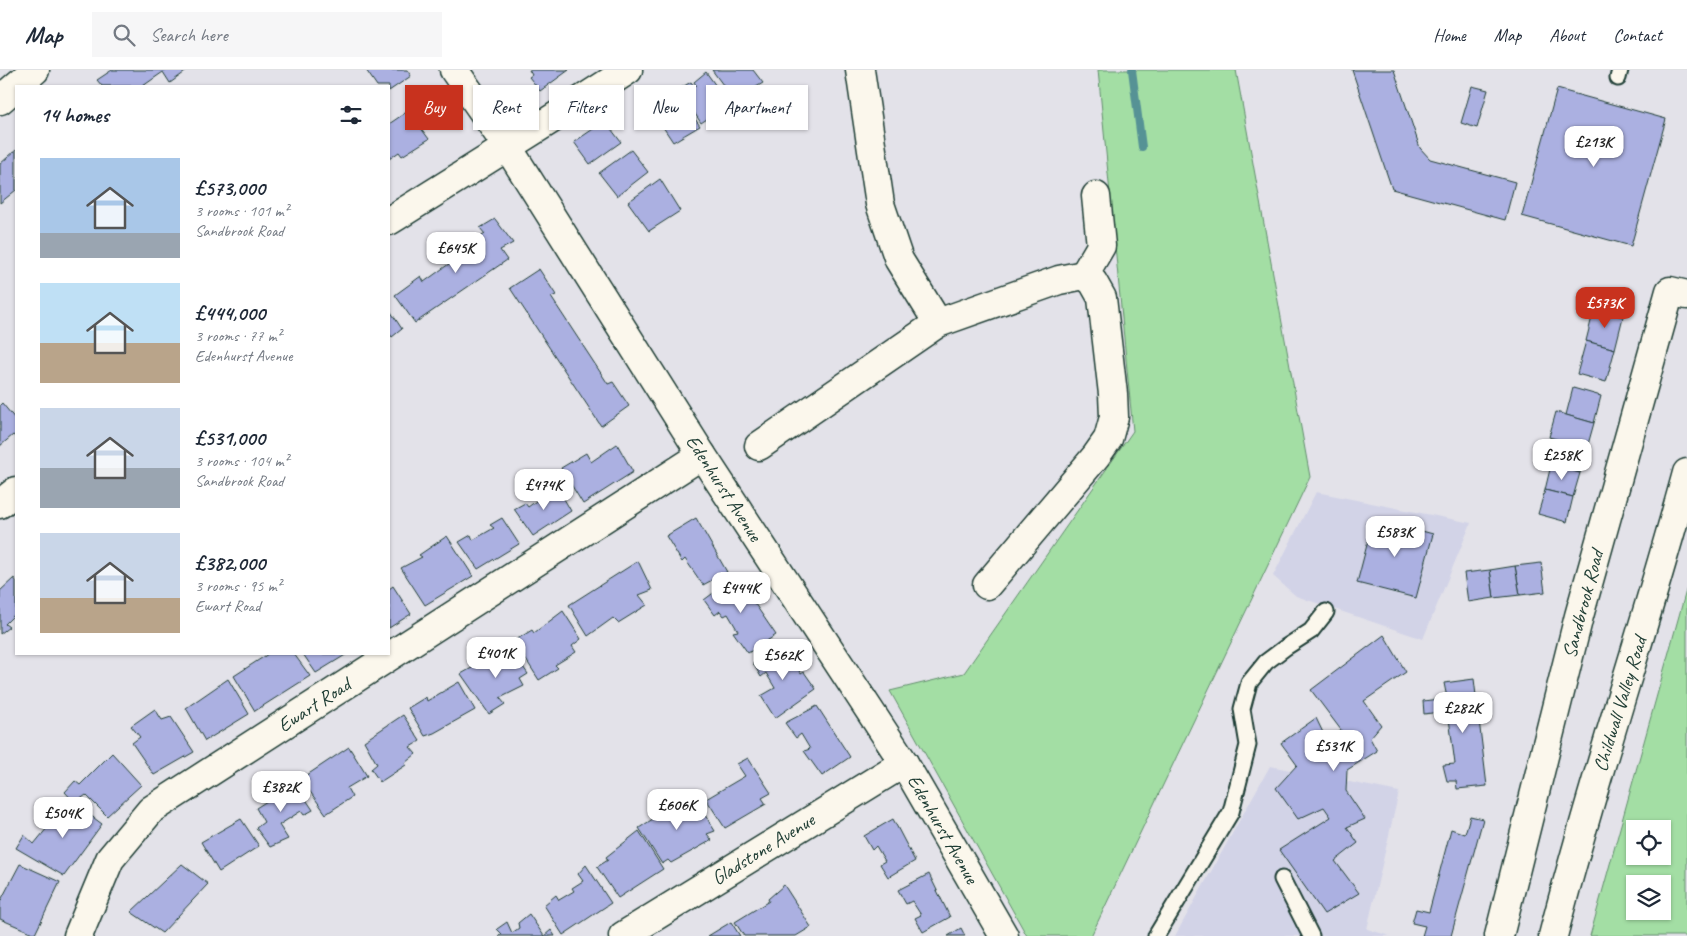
<!DOCTYPE html>
<meta charset="utf-8">
<style>
:root{--surface:#fff;--page:#f6f6f7;--text:#1f2937;--muted:#747a83;--line:#e0e1e3;--accent:#c8321e}
body{margin:0;font-family:Caveat,sans-serif;background:var(--page);color:var(--text);height:100vh;display:flex;flex-direction:column;font-size:19px;white-space:nowrap}
*{box-sizing:border-box;margin:0}
p{font-size:16px;color:var(--muted)}
.icon{flex:none;width:28px;height:28px;fill:none;stroke:currentColor;stroke-width:2;stroke-linecap:round;stroke-linejoin:round}
.map{position:relative;flex:1;overflow:hidden}
.panel{position:absolute;left:15px;top:15px;width:375px;height:570px;display:flex;flex-direction:column;background:var(--surface);border-radius:0px;box-shadow:0 1px 4px #0004}
.panel>*{flex:none}
.banner{position:absolute;left:405px;top:15px;width:475px;height:45px;display:flex;gap:10px}
.buttons{position:absolute;left:1626px;top:750px;display:grid;gap:10px}
.buttons a{display:grid;place-items:center;width:45px;height:45px;border-radius:0px;background:var(--surface);box-shadow:0 1px 4px #0004;font-size:25px}
.price{position:absolute;translate:-50% -42px;padding:0 11px;border-radius:10px;background:#fff;color:#222;font-size:16px;line-height:32px;filter:drop-shadow(0 1px 2px #0008)}
.price::after{content:'';position:absolute;left:50%;top:30px;width:15px;height:11px;margin-left:-8px;background:inherit;clip-path:polygon(0 0,100% 0,50% 100%)}
.price.current{background:var(--accent);color:#fff}
ul{padding:0;list-style:none}
li{display:flex;align-items:center;gap:15px;height:125px;padding:0 25px}
li span{display:grid;place-items:center;flex:none;width:140px;height:100px;border-radius:0px;color:#555}
li>.icon{margin-inline-start:auto}
span .icon{width:60px;height:60px;fill:#fffc;stroke-width:1}
li b{font-size:21px}
h2{display:flex;justify-content:space-between;align-items:center;height:60px;padding:0 25px;font-size:21px}
.tag{padding:0 18px;border-radius:0px;background:var(--surface);box-shadow:0 1px 4px #0004;font-size:18px;line-height:45px}
.tag.current{background:var(--accent);color:#fff}
header{display:flex;align-items:center;gap:30px;box-sizing:border-box;height:70px;padding:0 25px;background:var(--surface);border-bottom:1px solid var(--line)}
header strong{font-size:24px}
nav{display:flex;gap:28px;margin-inline-start:auto;font-size:18px}
.search{width:350px;height:45px;background:var(--page);display:flex;align-items:center;gap:12px;box-sizing:border-box;padding:0 18px;border-radius:0px;color:var(--muted);font-size:19px}
.map>svg:first-child{display:block}
.built{fill:#d2d3e7}
.green{fill:#a3dea4;stroke:#618e6c;fill-rule:evenodd}
.lines{fill:none;stroke-linecap:round;stroke-linejoin:round}
.stream{stroke:#569295;stroke-width:8}
.building{fill:#abb0e1;stroke:#1f3d34}
.service-casing{stroke:#1f3d34;stroke-width:19}
.minor-casing{stroke:#1f3d34;stroke-width:31}
.secondary-casing{stroke:#1f3d34;stroke-width:31}
.service{stroke:#fbf7ec;stroke-width:15}
.minor{stroke:#fbf7ec;stroke-width:28}
.secondary{stroke:#fbf7ec;stroke-width:28}
.labels{text-anchor:middle;dominant-baseline:central;stroke-width:4;stroke-linejoin:round;paint-order:stroke}
.street-label{font-size:20px;fill:#1f3d34;stroke:#fbf7ec}
</style>
<header>
<strong>Map</strong>
<div class="search"><svg class="icon" aria-label="search" viewBox="0 0 24 24"><circle cx="10" cy="10" r="6"/><path d="M15 15l6 6"/></svg>Search here</div>
<nav><a>Home</a><a>Map</a><a>About</a><a>Contact</a></nav>
</header>
<div class="map">
<svg width="1687" height="866" viewBox="0 0 1687 866">
<rect width="100%" height="100%" fill="#e3e2e9"/>
<filter id="ink" filterUnits="userSpaceOnUse"><feTurbulence type="fractalNoise" baseFrequency=".02" numOctaves="2"/><feDisplacementMap in="SourceGraphic" scale="10" xChannelSelector="R" yChannelSelector="G"/><feConvolveMatrix kernelMatrix="1 2 1 2 8 2 1 2 1" color-interpolation-filters="sRGB"/></filter>
<g filter="url(#ink)">
<g class="built">
<polygon points="1316,422 1471,453 1423,569 1296,526 1273,506"/>
<polygon points="1270,696 1399,722 1367,859 1390,866 1175,866"/>
</g>
<g class="green">
<polygon points="1098,0 1236,0 1310,407 1091,866 1027,866 890,621 964,603 1133,361"/>
<path d="M1687 517V866H1590ZM1635 759H1662V786H1635ZM1635 814H1662V841H1635Z"/>
</g>
<g class="lines">
<polyline class="stream" points="1132,0 1142,77"/>
</g>
<g class="building">
<polygon points="112,0 188,0 170,13 163,2 143,16 102,16 97,10"/>
<polygon points="366,0 407,0 411,6 389,21 389,16 377,16"/>
<polygon points="529,0 569,0 540,21 529,7 532,5"/>
<polygon points="712,0 753,0 763,13 734,30"/>
<polygon points="1352,0 1394,0 1420,78 1430,89 1515,112 1505,150 1392,119"/>
<polygon points="706,2 729,34 701,53 679,19 691,12 694,16 696,15 694,12"/>
<polygon points="1472,16 1488,20 1477,58 1461,53"/>
<polygon points="1557,19 1666,49 1631,176 1522,146"/>
<polygon points="679,26 700,56 673,72 651,39 667,29 670,32"/>
<polygon points="408,41 429,69 402,86 399,82 389,89 389,54"/>
<polygon points="605,51 621,72 590,94 574,72"/>
<polygon points="16,80 16,120 0,133 0,94"/>
<polygon points="631,80 648,102 617,126 599,103"/>
<polygon points="660,109 680,141 649,161 628,132"/>
<polygon points="495,149 513,173 500,180 507,190 415,253 395,225 421,206 424,212 464,183 461,180 485,164 480,158"/>
<polygon points="539,199 556,225 551,227 608,314 613,312 629,336 601,356 510,218"/>
<polygon points="389,239 402,259 392,267 389,263"/>
<polygon points="1594,239 1623,247 1615,279 1586,271"/>
<polygon points="1586,271 1615,279 1606,312 1577,304"/>
<polygon points="1573,318 1601,326 1594,353 1566,345"/>
<polygon points="2,333 16,350 16,367 13,365 0,376 0,335"/>
<polygon points="1556,342 1594,353 1587,378 1549,367"/>
<polygon points="1558,370 1587,378 1580,403 1551,395"/>
<polygon points="617,374 633,402 583,434 561,398 586,383 591,392"/>
<polygon points="1551,395 1580,403 1573,427 1545,420"/>
<polygon points="556,415 571,441 533,466 514,439 525,433 528,437 547,423 545,420"/>
<polygon points="1545,420 1573,427 1567,452 1538,444"/>
<polygon points="502,448 519,474 478,499 459,472 471,465 473,470 494,458 490,455"/>
<polygon points="696,448 727,502 703,515 685,489 682,492 666,466"/>
<polygon points="1374,448 1433,464 1416,528 1357,513"/>
<polygon points="447,466 473,506 425,535 401,498 422,487 419,485"/>
<polygon points="638,491 652,520 639,525 647,535 618,553 613,548 588,566 569,535"/>
<polygon points="1541,493 1545,522 1520,525 1515,496"/>
<polygon points="1515,496 1520,525 1494,528 1490,500"/>
<polygon points="1490,500 1494,528 1468,532 1464,503"/>
<polygon points="736,506 776,565 748,583 733,562 738,561 728,544 724,546 720,541 715,545 704,530"/>
<polygon points="14,508 16,511 16,543 5,554 9,557 0,564 0,521"/>
<polygon points="393,516 411,544 389,558 389,519"/>
<polygon points="563,541 581,569 572,576 576,582 555,595 558,598 539,610 514,571 532,560 534,563"/>
<polygon points="1384,565 1406,602 1364,631 1381,655 1370,668 1377,681 1347,700 1346,721 1365,749 1347,757 1358,773 1335,791 1359,823 1324,844 1279,780 1331,747 1324,737 1298,749 1276,718 1297,695 1281,673 1316,648 1328,673 1341,660 1311,620"/>
<polygon points="783,574 801,604 804,602 816,619 775,648 761,626 775,618 766,603 761,607 753,593"/>
<polygon points="509,577 528,604 520,609 524,616 500,628 505,634 489,644 461,604"/>
<polygon points="268,584 294,584 310,606 255,641 234,606"/>
<polygon points="303,584 347,584 316,603"/>
<polygon points="228,609 249,644 205,671 186,638"/>
<polygon points="1474,609 1487,716 1457,719 1456,711 1447,711 1443,695 1455,694 1448,641 1424,644 1423,631 1447,628 1444,613"/>
<polygon points="459,612 475,640 434,663 425,666 408,638 426,627 427,631"/>
<polygon points="817,636 850,687 822,706 804,681 810,679 801,664 796,668 785,653"/>
<polygon points="155,639 162,650 171,647 194,682 154,705 132,673 140,667 131,656"/>
<polygon points="403,645 420,671 410,677 416,684 405,693 406,695 380,712 371,699 377,694 364,671"/>
<polygon points="349,677 367,706 347,718 352,727 326,744 301,709"/>
<polygon points="112,683 141,715 107,746 86,725 75,733 65,722 75,711 80,715"/>
<polygon points="748,688 771,723 762,728 766,734 725,758 706,729 745,706 737,694"/>
<polygon points="295,713 313,740 304,745 301,741 279,755 288,769 270,777 256,758 264,752 256,738"/>
<polygon points="683,725 691,739 703,742 715,761 707,764 712,770 671,793 668,790 662,794 639,758 665,741 662,738"/>
<polygon points="70,730 102,754 64,806 16,778 24,765 34,774"/>
<polygon points="1470,746 1483,749 1451,866 1422,866 1425,856 1412,853 1416,839 1429,842 1451,759 1465,764"/>
<polygon points="241,749 259,776 219,802 201,772"/>
<polygon points="893,749 915,791 888,807 880,794 885,791 876,776 872,780 864,766"/>
<polygon points="639,761 663,799 618,828 597,797 608,790 606,787"/>
<polygon points="20,794 60,812 35,864 0,849 0,832"/>
<polygon points="182,794 208,814 162,863 131,842"/>
<polygon points="586,795 611,833 563,865 544,835 556,825 559,830 574,821 572,818 583,811 578,804"/>
<polygon points="929,804 950,847 923,862 915,848 921,845 912,831 906,834 898,820"/>
<polygon points="784,815 811,857 796,866 744,866 735,852 769,831 768,829"/>
<polygon points="529,844 544,866 551,860 555,866 498,866 502,864 497,859 507,852 512,863 519,858 518,853"/>
<polygon points="731,852 740,866 708,866"/>
<polygon points="961,858 965,866 948,866"/>
</g>
<g class="lines">
<defs>
<g id="service">
<polyline points="1618,8 1620,0"/>
<polyline points="1282,809 1311,866"/>
<polyline points="1156,866 1231,742 1248,675 1242,639 1249,613 1266,592 1286,577 1311,561 1326,542"/>
</g>
<g id="minor">
<polyline points="454,0 507,76 702,385 904,693 1004,866"/>
<polyline points="860,0 880,134 899,190 938,253"/>
<polyline points="0,30 35,0"/>
<path d="M389 151C468 101 549 52 628 0"/>
<polyline points="1084,205 1101,176 1096,126"/>
<polyline points="759,376 938,253 1059,210 1084,205 1093,212 1102,228 1113,324 1114,347 1108,369 1096,386 987,515"/>
<polyline points="0,434 16,421"/>
<polyline points="78,866 110,789 151,740 702,385"/>
<polyline points="623,866 904,693"/>
<polyline points="1499,866 1579,546 1670,221 1687,225"/>
</g>
<path id="secondary" d="M1553 866C1593 710 1645 558 1687 403"/>
</defs>
<use href="#service" class="service-casing"/>
<use href="#minor" class="minor-casing"/>
<use href="#secondary" class="secondary-casing"/>
<use href="#service" class="service"/>
<use href="#minor" class="minor"/>
<use href="#secondary" class="secondary"/>
</g>
</g>
<g class="labels">
<g class="street-label">
<text transform="translate(724 418) rotate(57)">Edenhurst Avenue</text>
<text transform="translate(1583 534) rotate(-75)">Sandbrook Road</text>
<text transform="translate(1620 634) rotate(-73)">Childwall Valley Road</text>
<text transform="translate(314 635) rotate(-33)">Ewart Road</text>
<text transform="translate(943 759) rotate(60)">Edenhurst Avenue</text>
<text transform="translate(763 779) rotate(-32)">Gladstone Avenue</text>
</g>
</g>
</svg>
<div class="buttons">
<a><svg class="icon" aria-label="locate" viewBox="0 0 24 24"><circle cx="12" cy="12" r="6"/><path d="M12 2v4M12 18v4M2 12h4M18 12h4"/></svg></a>
<a><svg class="icon" aria-label="layers" viewBox="0 0 24 24"><path d="M12 4l9 5-9 5-9-5zM3 14l9 5 9-5"/></svg></a>
</div>
<b class="price" style="left:1594px;top:98px">£213K</b>
<b class="price" style="left:456px;top:204px">£645K</b>
<b class="price current" style="left:1605px;top:259px">£573K</b>
<b class="price" style="left:1562px;top:411px">£258K</b>
<b class="price" style="left:544px;top:441px">£474K</b>
<b class="price" style="left:1395px;top:488px">£583K</b>
<b class="price" style="left:741px;top:544px">£444K</b>
<b class="price" style="left:496px;top:609px">£401K</b>
<b class="price" style="left:783px;top:611px">£562K</b>
<b class="price" style="left:1463px;top:664px">£282K</b>
<b class="price" style="left:1334px;top:702px">£531K</b>
<b class="price" style="left:281px;top:743px">£382K</b>
<b class="price" style="left:677px;top:761px">£606K</b>
<b class="price" style="left:63px;top:769px">£504K</b>
<div class="banner">
<a class="tag current">Buy</a>
<a class="tag">Rent</a>
<a class="tag">Filters</a>
<a class="tag">New</a>
<a class="tag">Apartment</a>
</div>
<section class="panel">
<h2>14 homes<svg class="icon" aria-label="filters" viewBox="0 0 24 24"><path d="M4 7h16M4 17h16"/><circle cx="9" cy="7" r="2"/><circle cx="15" cy="17" r="2"/></svg></h2>
<ul>
<li><span style="background:linear-gradient(#a9c7e8 75%,#9aa5b1 0)"><svg class="icon" aria-label="home" viewBox="0 0 24 24"><path d="M3 11l9-7 9 7M6 9v11h12V9"/></svg></span><div><b>£573,000</b><p>3 rooms · 101 m²</p><p>Sandbrook Road</p></div></li>
<li><span style="background:linear-gradient(#bfe0f5 60%,#b9a48a 0)"><svg class="icon" aria-label="home" viewBox="0 0 24 24"><path d="M3 11l9-7 9 7M6 9v11h12V9"/></svg></span><div><b>£444,000</b><p>3 rooms · 77 m²</p><p>Edenhurst Avenue</p></div></li>
<li><span style="background:linear-gradient(#c9d6e8 60%,#9aa5b1 0)"><svg class="icon" aria-label="home" viewBox="0 0 24 24"><path d="M3 11l9-7 9 7M6 9v11h12V9"/></svg></span><div><b>£531,000</b><p>3 rooms · 104 m²</p><p>Sandbrook Road</p></div></li>
<li><span style="background:linear-gradient(#c9d6e8 65%,#b9a48a 0)"><svg class="icon" aria-label="home" viewBox="0 0 24 24"><path d="M3 11l9-7 9 7M6 9v11h12V9"/></svg></span><div><b>£382,000</b><p>3 rooms · 95 m²</p><p>Ewart Road</p></div></li>
</ul>
</section>
</div>
